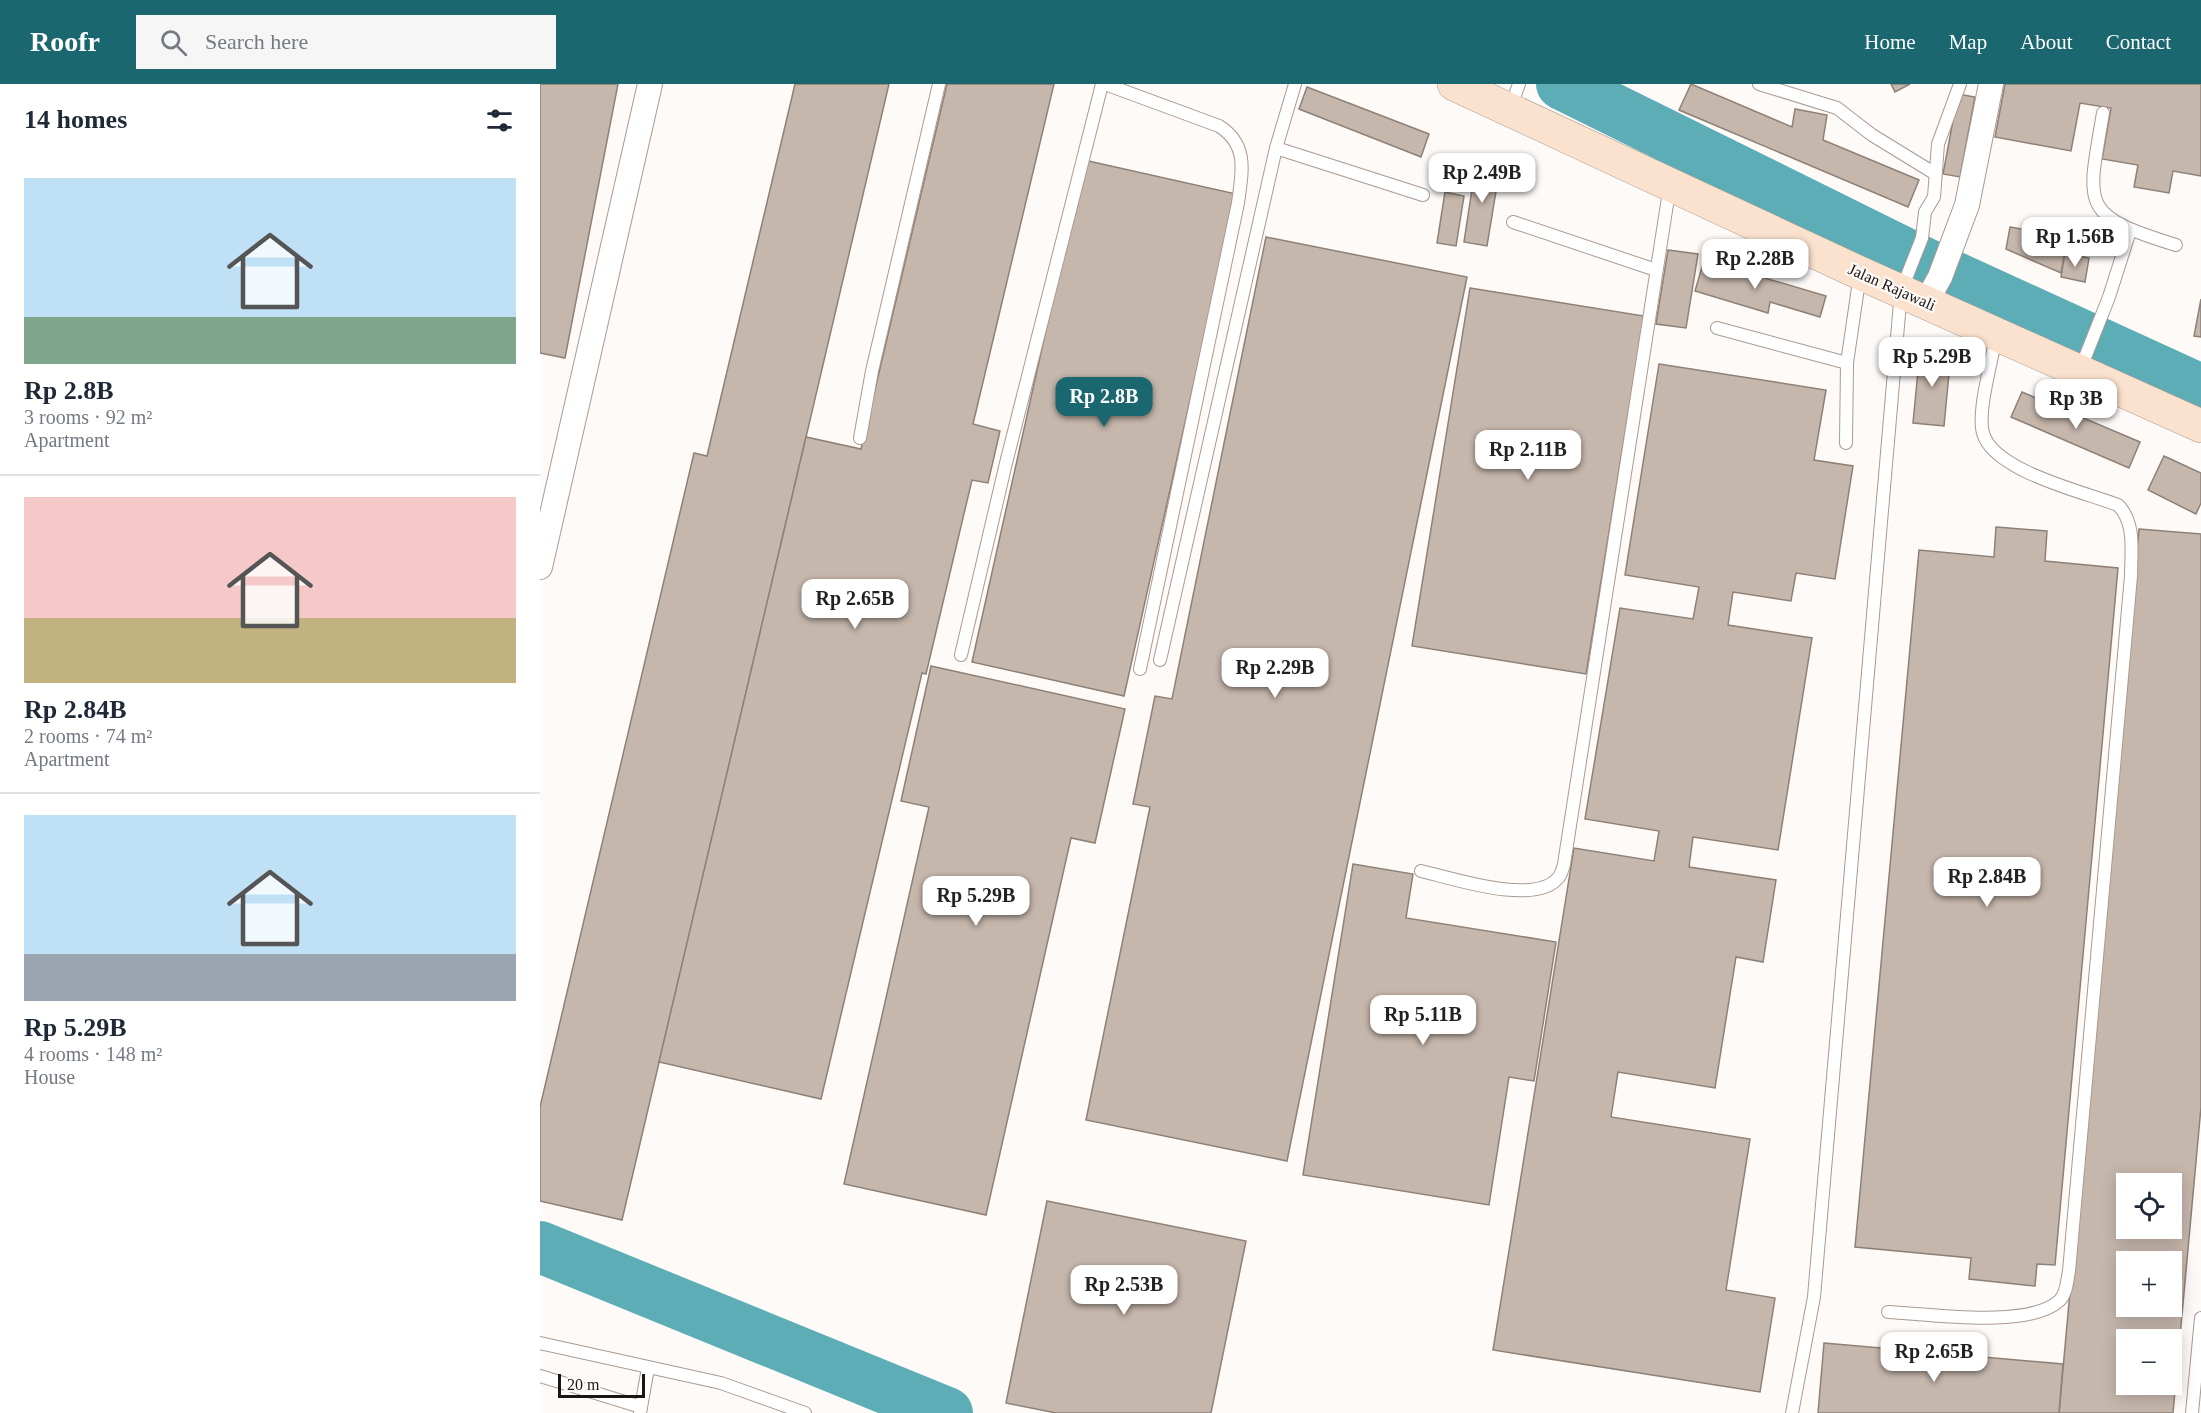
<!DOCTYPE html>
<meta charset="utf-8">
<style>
:root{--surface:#fff;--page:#f6f6f7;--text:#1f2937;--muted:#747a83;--line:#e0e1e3;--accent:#1a676f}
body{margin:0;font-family:"Times New Roman",serif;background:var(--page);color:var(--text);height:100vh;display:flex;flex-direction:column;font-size:22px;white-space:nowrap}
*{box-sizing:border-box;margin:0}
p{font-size:20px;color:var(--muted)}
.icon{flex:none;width:33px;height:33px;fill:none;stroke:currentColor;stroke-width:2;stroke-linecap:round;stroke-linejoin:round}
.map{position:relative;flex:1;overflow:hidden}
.drawer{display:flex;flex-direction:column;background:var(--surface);width:540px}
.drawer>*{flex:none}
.fabs{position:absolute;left:1576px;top:1089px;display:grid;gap:12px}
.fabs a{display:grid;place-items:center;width:66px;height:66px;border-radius:0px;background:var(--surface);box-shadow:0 3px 15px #0003;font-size:30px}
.scale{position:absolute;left:18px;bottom:15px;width:87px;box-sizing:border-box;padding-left:6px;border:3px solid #1c1613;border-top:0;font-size:16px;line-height:21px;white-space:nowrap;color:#1c1613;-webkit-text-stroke:4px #fdfaf8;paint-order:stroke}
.price{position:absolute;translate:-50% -51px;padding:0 14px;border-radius:12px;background:#fff;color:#222;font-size:20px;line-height:39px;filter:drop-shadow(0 2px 3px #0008)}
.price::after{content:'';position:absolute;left:50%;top:36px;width:18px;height:14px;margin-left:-9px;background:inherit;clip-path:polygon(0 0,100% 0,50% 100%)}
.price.active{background:var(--accent);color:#fff}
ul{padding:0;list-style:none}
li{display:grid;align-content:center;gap:12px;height:318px;padding:0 24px}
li+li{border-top:2px solid var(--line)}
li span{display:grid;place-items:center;height:186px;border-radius:0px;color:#555}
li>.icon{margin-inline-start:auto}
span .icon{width:108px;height:108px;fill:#fffc;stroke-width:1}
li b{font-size:26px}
h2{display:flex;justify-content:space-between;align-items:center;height:72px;padding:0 24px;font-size:26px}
header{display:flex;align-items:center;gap:36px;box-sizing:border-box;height:84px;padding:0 30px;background:var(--accent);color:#fff}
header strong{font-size:28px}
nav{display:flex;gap:33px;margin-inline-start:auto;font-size:21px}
.search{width:420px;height:54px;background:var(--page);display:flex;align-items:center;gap:15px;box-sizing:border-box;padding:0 21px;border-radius:0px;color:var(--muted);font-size:22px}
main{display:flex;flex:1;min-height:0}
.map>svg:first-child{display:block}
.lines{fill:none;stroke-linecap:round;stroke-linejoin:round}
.river{stroke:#5cadb6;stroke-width:52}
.building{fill:#c6b7ac;stroke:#8f8076;stroke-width:1.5;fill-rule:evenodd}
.lane-casing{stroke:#aa9a90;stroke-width:14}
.street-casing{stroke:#aa9a90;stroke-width:26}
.secondary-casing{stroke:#aa9a90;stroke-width:34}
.lane{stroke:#fff;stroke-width:12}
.street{stroke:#fff;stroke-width:24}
.secondary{stroke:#fbe2ce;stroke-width:33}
.labels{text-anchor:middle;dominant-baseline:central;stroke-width:4.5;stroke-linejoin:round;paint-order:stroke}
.street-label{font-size:16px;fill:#1c1613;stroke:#fdfaf8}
</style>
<header>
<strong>Roofr</strong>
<div class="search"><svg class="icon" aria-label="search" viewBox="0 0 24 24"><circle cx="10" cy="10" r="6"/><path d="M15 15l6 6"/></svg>Search here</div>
<nav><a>Home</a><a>Map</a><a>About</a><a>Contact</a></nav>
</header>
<main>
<section class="drawer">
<h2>14 homes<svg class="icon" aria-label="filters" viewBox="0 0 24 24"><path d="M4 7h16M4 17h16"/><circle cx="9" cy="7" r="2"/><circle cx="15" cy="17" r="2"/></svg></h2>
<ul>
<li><span style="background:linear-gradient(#bfe0f5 75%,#7fa58c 0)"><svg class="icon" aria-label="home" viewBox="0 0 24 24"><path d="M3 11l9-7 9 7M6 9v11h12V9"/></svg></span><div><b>Rp 2.8B</b><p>3 rooms · 92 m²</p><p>Apartment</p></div></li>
<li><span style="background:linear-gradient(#f6c9c9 65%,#c2b280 0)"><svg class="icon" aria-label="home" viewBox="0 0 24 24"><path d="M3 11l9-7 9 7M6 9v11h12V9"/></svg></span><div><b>Rp 2.84B</b><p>2 rooms · 74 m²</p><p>Apartment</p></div></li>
<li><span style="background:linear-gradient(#bfe0f5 75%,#9aa5b1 0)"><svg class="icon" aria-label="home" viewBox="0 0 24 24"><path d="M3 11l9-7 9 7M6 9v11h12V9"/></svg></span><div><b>Rp 5.29B</b><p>4 rooms · 148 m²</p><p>House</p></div></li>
</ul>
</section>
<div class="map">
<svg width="1661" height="1329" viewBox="0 0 1661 1329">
<rect width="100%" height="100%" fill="#fdfaf8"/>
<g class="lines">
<g class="river">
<polyline points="1022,0 1396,185 1661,306"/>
<polyline points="0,1163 407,1329"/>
</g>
</g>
<g class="building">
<polygon points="0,0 78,0 25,274 0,269"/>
<polygon points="255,0 349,0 82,1136 0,1117 0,1023 154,369 167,372"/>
<polygon points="407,0 514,0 433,340 460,347 448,399 432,396 386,590 382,589 281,1015 119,978 266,353 321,365"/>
<polygon points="1151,0 1252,43 1255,25 1287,31 1283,56 1379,96 1368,123 1139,26"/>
<polygon points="1351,0 1370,0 1355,8"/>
<polygon points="1465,0 1661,0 1661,92 1633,87 1629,109 1594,103 1598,81 1562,75 1571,24 1540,19 1531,67 1455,53"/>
<polygon points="767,3 889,50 881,73 759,25"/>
<polygon points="1418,10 1435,13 1420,93 1403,90"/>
<polygon points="544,76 696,110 584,612 432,578"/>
<polygon points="936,79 960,83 947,162 924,158"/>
<polygon points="905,108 924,112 916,162 897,159"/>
<polygon points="1470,143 1528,153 1521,189 1466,165"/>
<polygon points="726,153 927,193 747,1077 546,1036 610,723 593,720 615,612 632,615"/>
<polygon points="1128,166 1158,170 1146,244 1116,240"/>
<polygon points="1525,169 1549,174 1545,198 1521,193"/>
<polygon points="1164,176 1286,212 1280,233 1230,218 1228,229 1155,207"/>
<polygon points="930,204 1104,232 1046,590 872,562"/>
<polygon points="1661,215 1661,253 1654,252"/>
<polygon points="1380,266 1411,269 1404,342 1373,339"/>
<polygon points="1119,280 1286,306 1274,376 1313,382 1295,495 1256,489 1251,517 1193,508 1188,541 1272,554 1238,766 1153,753 1149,783 1236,796 1223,878 1196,873 1175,1004 1078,988 1071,1033 1210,1055 1186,1206 1235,1214 1220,1308 953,1266 1034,764 1114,777 1119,747 1045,735 1080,524 1153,535 1159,503 1085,491"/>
<polygon points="1482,308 1600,358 1589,384 1471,333"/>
<polygon points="1624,372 1661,389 1661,419 1656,430 1608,406"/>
<polygon points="1456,443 1507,447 1505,477 1578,484 1515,1181 1497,1180 1495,1202 1429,1195 1431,1174 1315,1163 1379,466 1454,473"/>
<path d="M1599 445 1661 450V1023L1633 1329H1519ZM1587 1100H1632V1144H1587ZM1587 1178H1632V1222H1587ZM1587 1256H1632V1300H1587Z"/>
<polygon points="391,582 585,625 555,759 531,754 446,1131 304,1100 389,723 361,717"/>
<polygon points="813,780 873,790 866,834 1016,858 994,997 969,993 949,1121 763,1091"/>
<polygon points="507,1117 706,1157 671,1329 516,1329 466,1319"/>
<polygon points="1284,1259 1523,1280 1519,1329 1278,1329"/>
</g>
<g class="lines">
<defs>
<g id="lane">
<path d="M565 0 679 42C709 61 702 88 698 119L600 585"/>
<polyline points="1219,0 1297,24 1332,51 1394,89"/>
<polyline points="970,25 979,0"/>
<path d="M1563 29C1547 123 1539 131 1636 161"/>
<polyline points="736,64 883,111"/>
<polyline points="973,138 1116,186"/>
<polyline points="1177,244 1307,279"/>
<polyline points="1540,286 1569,213 1590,147"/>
<polyline points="320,354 332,287 399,0"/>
<polyline points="1306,359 1307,279 1320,190"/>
<polyline points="421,571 466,379 562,0"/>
<polyline points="620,576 736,64 755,0"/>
<path d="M881 787C912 794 996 823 1019 793 1021 790 1023 784 1024 780L1130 101"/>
<path d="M1348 1228C1390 1230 1487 1245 1519 1217 1527 1210 1527 1196 1529 1187L1591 492C1591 468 1596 439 1578 421 1544 408 1453 387 1443 349 1437 328 1452 276 1456 253"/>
<polyline points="0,1259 181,1299 265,1329"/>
<polyline points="0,1292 101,1323"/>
<polyline points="100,1329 108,1284"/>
<polyline points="1252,1329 1274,1213 1361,207 1382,154 1385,128 1394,113 1398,60 1420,0"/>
<polyline points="1652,1329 1661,1234"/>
</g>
<g id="street">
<polyline points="1386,218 1400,193 1427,121 1451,0"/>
<polyline points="0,483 110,0"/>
</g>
<polyline id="secondary" points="914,0 1320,189 1661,342"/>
</defs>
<use href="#lane" class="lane-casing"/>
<use href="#street" class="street-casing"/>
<use href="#secondary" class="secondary-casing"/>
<use href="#lane" class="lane"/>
<use href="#street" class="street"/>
<use href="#secondary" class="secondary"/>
</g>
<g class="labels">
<g class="street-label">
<text transform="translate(1352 203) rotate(24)">Jalan Rajawali</text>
</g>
</g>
</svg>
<div class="fabs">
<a><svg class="icon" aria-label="locate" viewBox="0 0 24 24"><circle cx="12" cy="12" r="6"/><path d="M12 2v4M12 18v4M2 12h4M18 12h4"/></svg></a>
<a>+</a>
<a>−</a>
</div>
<div class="scale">20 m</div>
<b class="price" style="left:942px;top:120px">Rp 2.49B</b>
<b class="price" style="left:1535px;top:184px">Rp 1.56B</b>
<b class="price" style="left:1215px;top:206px">Rp 2.28B</b>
<b class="price" style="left:1392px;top:304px">Rp 5.29B</b>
<b class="price active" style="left:564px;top:344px">Rp 2.8B</b>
<b class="price" style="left:1536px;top:346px">Rp 3B</b>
<b class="price" style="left:988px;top:397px">Rp 2.11B</b>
<b class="price" style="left:315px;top:546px">Rp 2.65B</b>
<b class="price" style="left:735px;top:615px">Rp 2.29B</b>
<b class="price" style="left:1447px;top:824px">Rp 2.84B</b>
<b class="price" style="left:436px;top:843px">Rp 5.29B</b>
<b class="price" style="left:883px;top:962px">Rp 5.11B</b>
<b class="price" style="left:584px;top:1232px">Rp 2.53B</b>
<b class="price" style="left:1394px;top:1299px">Rp 2.65B</b>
</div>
</main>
